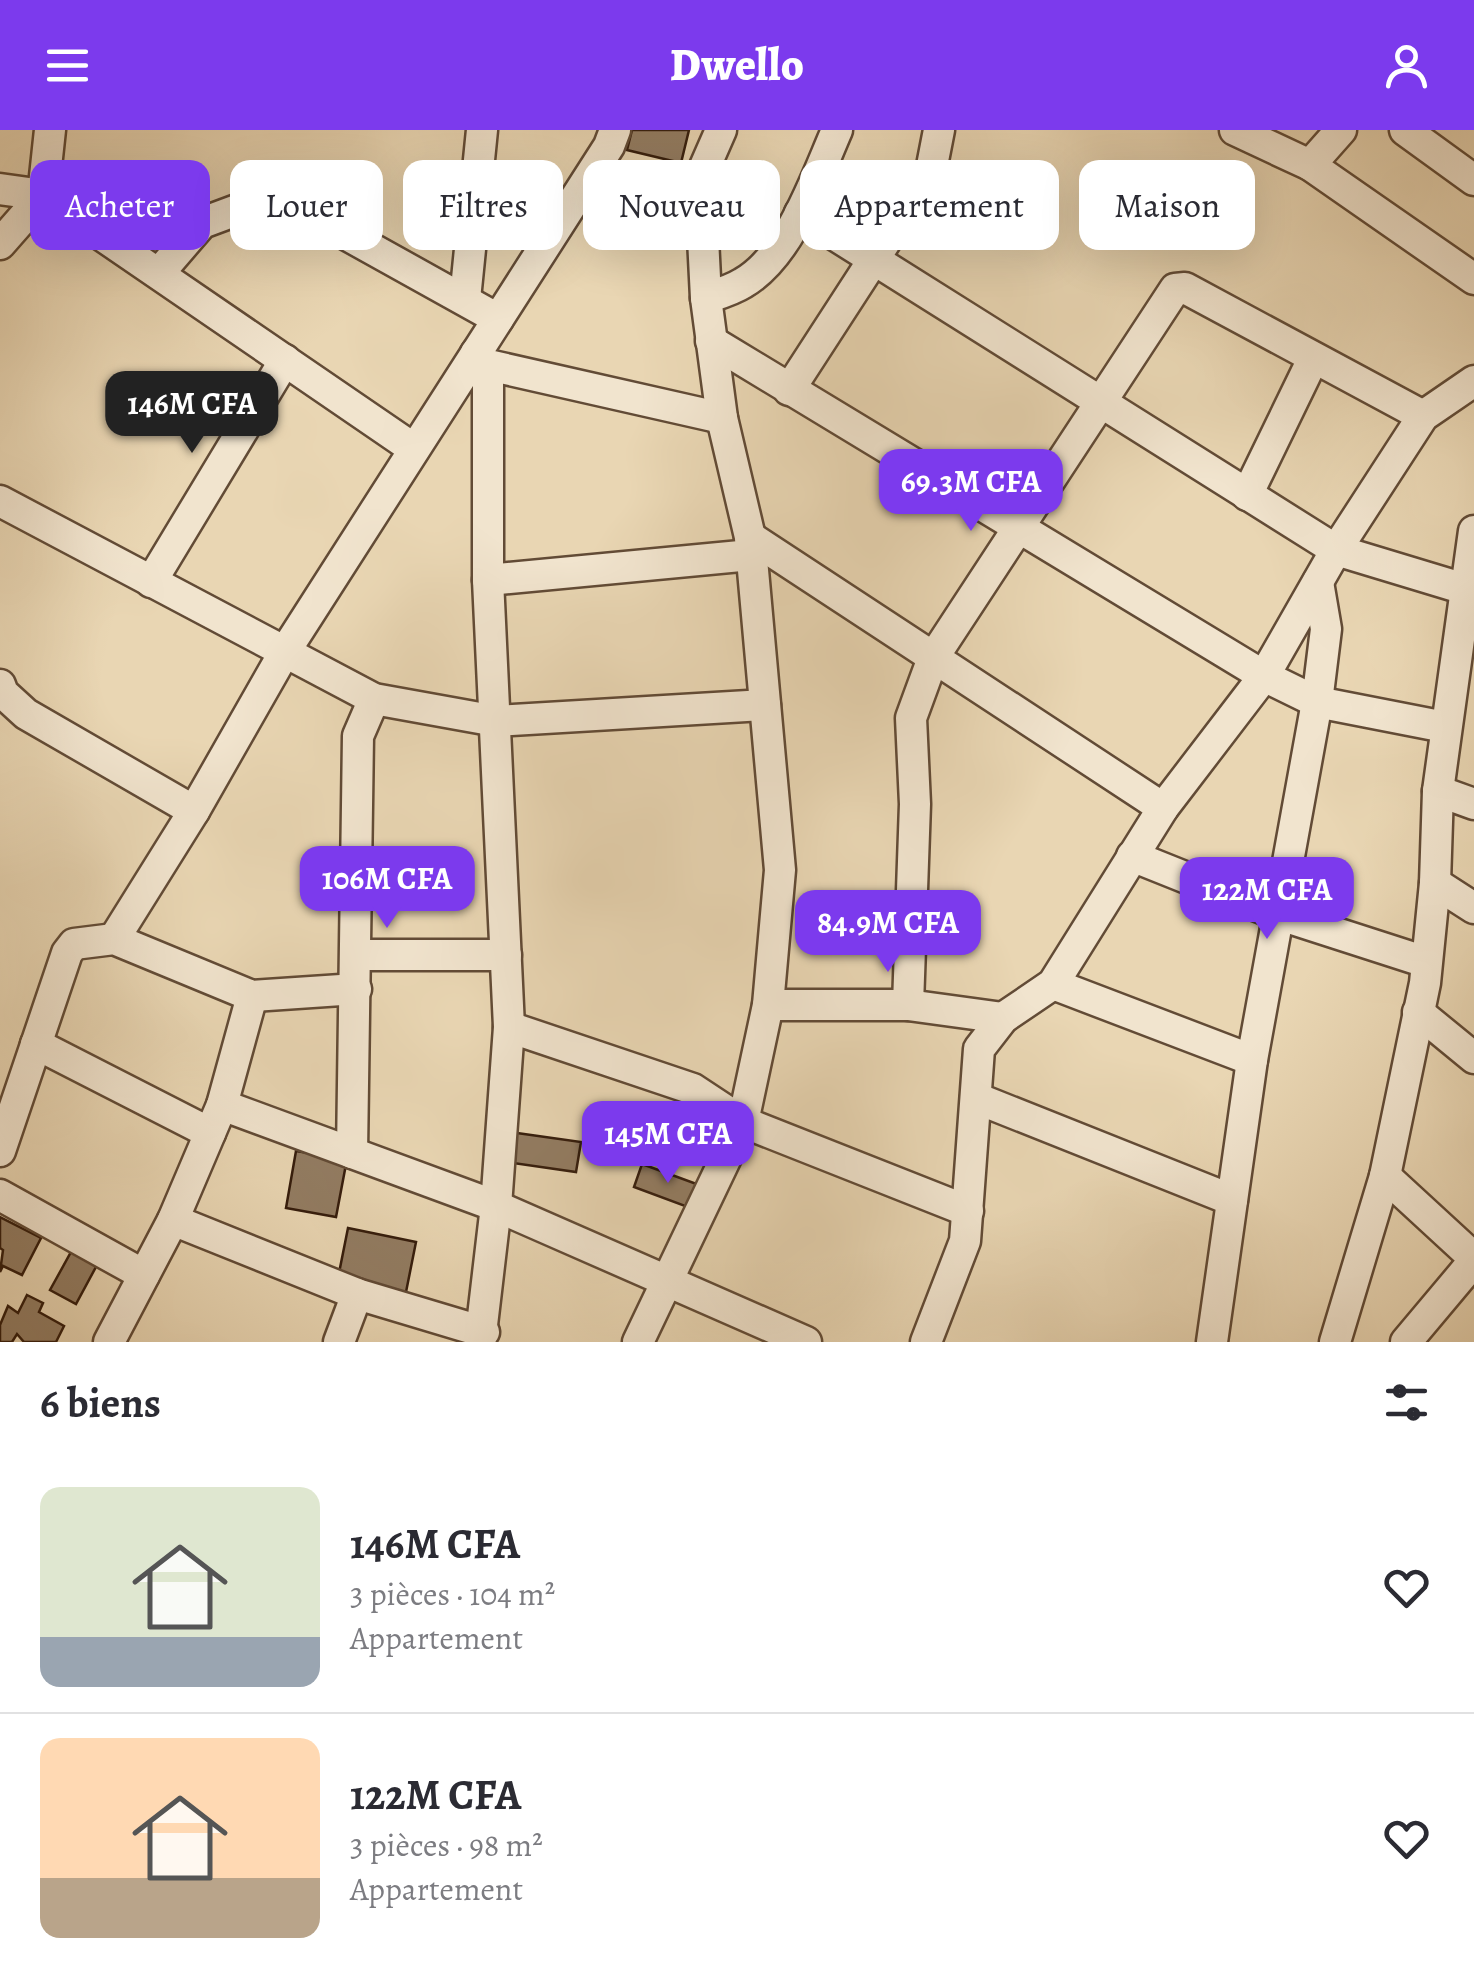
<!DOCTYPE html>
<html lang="fr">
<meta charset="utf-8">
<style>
:root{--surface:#fff;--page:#f2f2f3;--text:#2b2b33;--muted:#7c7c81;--line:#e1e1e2;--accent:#7c3aed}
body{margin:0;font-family:Alegreya,serif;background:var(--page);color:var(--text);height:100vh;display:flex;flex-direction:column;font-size:38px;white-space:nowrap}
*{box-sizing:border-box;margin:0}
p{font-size:32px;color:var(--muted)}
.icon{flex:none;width:55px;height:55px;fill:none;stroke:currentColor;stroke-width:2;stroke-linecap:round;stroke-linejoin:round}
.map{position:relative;height:1212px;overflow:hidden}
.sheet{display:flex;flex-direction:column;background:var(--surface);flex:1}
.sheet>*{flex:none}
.top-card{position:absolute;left:30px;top:30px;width:1415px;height:90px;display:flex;gap:20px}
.price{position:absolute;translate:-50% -85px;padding:0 22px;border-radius:20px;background:var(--accent);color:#fff;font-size:32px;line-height:65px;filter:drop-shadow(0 2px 5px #0008)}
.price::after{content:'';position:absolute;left:50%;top:60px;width:30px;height:22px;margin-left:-15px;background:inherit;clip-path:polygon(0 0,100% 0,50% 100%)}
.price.active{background:#222;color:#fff}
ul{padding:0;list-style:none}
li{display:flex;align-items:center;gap:30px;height:250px;padding:0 40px}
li+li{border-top:2px solid var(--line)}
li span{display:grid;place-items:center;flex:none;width:280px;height:200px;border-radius:20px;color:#555}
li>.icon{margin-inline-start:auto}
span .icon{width:120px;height:120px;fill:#fffc;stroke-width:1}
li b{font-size:42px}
h2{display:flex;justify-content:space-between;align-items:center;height:120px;padding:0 40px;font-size:42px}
.chip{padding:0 35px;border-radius:20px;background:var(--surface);box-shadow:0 10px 40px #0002;font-size:35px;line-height:90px}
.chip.active{background:var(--accent);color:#fff}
header{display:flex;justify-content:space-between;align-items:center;height:130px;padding:0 40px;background:var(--accent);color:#fff;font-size:45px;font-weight:800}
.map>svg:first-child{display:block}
.building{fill:#937d63;stroke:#351d0d;stroke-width:2.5}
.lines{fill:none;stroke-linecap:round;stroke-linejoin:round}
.street-casing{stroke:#624b36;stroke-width:35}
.street{stroke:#f1e4ce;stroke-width:30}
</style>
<header><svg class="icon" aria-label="menu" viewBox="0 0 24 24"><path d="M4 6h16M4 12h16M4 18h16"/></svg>Dwello<svg class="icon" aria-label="person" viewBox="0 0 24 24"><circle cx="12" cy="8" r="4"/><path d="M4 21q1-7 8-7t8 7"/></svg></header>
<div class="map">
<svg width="1474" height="1212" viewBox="0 0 1474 1212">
<rect width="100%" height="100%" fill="#e9d6b3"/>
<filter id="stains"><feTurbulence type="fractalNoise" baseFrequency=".002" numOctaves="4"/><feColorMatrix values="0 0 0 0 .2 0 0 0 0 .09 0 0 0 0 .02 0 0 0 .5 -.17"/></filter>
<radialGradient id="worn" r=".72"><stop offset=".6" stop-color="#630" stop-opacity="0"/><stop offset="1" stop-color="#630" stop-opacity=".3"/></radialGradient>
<g class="building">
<polygon points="632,0 689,0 681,33 627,20"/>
<polygon points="517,1003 581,1012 576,1042 513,1033"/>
<polygon points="296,1021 347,1029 336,1087 286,1078"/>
<polygon points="642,1034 702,1056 693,1079 634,1057"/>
<polygon points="0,1087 41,1108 22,1145 3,1136 0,1142 3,1120 0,1118"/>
<polygon points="348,1098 416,1112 405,1167 337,1153"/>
<polygon points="71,1122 97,1135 76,1174 50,1160"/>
<polygon points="27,1165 43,1173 39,1182 64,1196 56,1212 24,1212 17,1204 12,1212 0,1212 0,1195 8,1176 18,1183"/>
</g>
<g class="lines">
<defs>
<g id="street">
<polyline points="1235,0 1310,35 1474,149"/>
<polyline points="1405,0 1474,50"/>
<polyline points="1310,35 1341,0"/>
<polyline points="0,59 43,65 414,319"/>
<polyline points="800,83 1336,420 1465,459"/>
<polyline points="0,114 43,65 50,0"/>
<polyline points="159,143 202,93 245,77 304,81 498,189"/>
<path d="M706 168C718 164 732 160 743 153 790 126 816 48 837 0"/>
<polyline points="465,169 482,0"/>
<polyline points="711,211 1264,546 1317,572 1445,597"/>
<polyline points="476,223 488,235 722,288"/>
<polyline points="789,260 931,41 939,0"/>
<polyline points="1247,365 1313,229"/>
<polyline points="0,371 374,569 496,591 765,575"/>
<polyline points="750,407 1163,678"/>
<polyline points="488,450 751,425"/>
<polyline points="151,452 285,230"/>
<polyline points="0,555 3,563 26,584 194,681"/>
<polyline points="1438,661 1474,674"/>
<polyline points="1132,726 1277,784 1426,832"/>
<polyline points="1435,753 1474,778"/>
<polyline points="114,809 194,681 284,523 609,16 615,0"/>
<polyline points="357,825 506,825"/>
<polyline points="1053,854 1252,930"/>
<polyline points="768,875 908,875 1003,888"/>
<polyline points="908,875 915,674 911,588 933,528 1175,159 1185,158 1423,286"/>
<polyline points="1418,882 1474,928"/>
<polyline points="509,897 693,959 743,992 968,1081"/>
<polyline points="36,914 210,1003"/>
<polyline points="976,968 1232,1070"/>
<polyline points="222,975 496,1076 806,1212"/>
<polyline points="0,1021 67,823 74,814 114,809 252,866 356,859"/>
<polyline points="352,1023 358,606 374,569"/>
<polyline points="1385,1046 1474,1128"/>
<polyline points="0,1065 144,1145"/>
<polyline points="173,1090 357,1164 484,1202"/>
<polyline points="109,1212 173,1090 222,975 252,866"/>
<polyline points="339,1212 357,1164"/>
<polyline points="480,1212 496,1076 509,897 488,450 488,235"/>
<polyline points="638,1212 743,992 768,875 780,740 750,407 722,288 706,168 700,48 721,0"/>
<polyline points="926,1212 965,1111 979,919 1003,888 1053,854 1163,678 1264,546 1336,420 1423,286 1474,251"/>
<polyline points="1212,1212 1252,930 1317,572 1326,499 1318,452"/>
<polyline points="1335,1212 1385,1046 1425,853 1435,753 1438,661 1474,401"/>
<polyline points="1406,1212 1474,1131"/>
</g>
</defs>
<use href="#street" class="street-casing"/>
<use href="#street" class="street"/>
</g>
<rect width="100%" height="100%" filter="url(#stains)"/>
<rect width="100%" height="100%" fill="url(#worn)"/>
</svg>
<b class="price active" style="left:192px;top:326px">146M CFA</b>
<b class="price" style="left:971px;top:404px">69.3M CFA</b>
<b class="price" style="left:387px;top:801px">106M CFA</b>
<b class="price" style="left:1267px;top:812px">122M CFA</b>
<b class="price" style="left:888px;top:845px">84.9M CFA</b>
<b class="price" style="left:668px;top:1056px">145M CFA</b>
<div class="top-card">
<a class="chip active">Acheter</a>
<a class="chip">Louer</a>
<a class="chip">Filtres</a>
<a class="chip">Nouveau</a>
<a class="chip">Appartement</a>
<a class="chip">Maison</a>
</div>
</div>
<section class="sheet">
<h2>6 biens<svg class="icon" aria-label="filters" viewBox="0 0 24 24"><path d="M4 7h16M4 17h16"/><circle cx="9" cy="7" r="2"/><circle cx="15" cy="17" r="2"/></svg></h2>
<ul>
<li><span style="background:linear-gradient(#dfe7d0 75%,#9aa5b1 0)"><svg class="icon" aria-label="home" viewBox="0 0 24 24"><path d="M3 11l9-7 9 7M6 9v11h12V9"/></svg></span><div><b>146M CFA</b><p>3 pièces · 104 m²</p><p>Appartement</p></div><svg class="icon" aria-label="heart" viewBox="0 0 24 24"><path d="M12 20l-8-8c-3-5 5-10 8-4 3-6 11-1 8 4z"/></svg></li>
<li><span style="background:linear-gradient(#ffd9b3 70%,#b9a48a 0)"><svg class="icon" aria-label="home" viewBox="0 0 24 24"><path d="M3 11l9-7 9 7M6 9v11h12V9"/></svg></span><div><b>122M CFA</b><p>3 pièces · 98 m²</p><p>Appartement</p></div><svg class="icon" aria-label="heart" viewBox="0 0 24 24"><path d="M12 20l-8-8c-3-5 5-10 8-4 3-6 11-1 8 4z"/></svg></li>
</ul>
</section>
